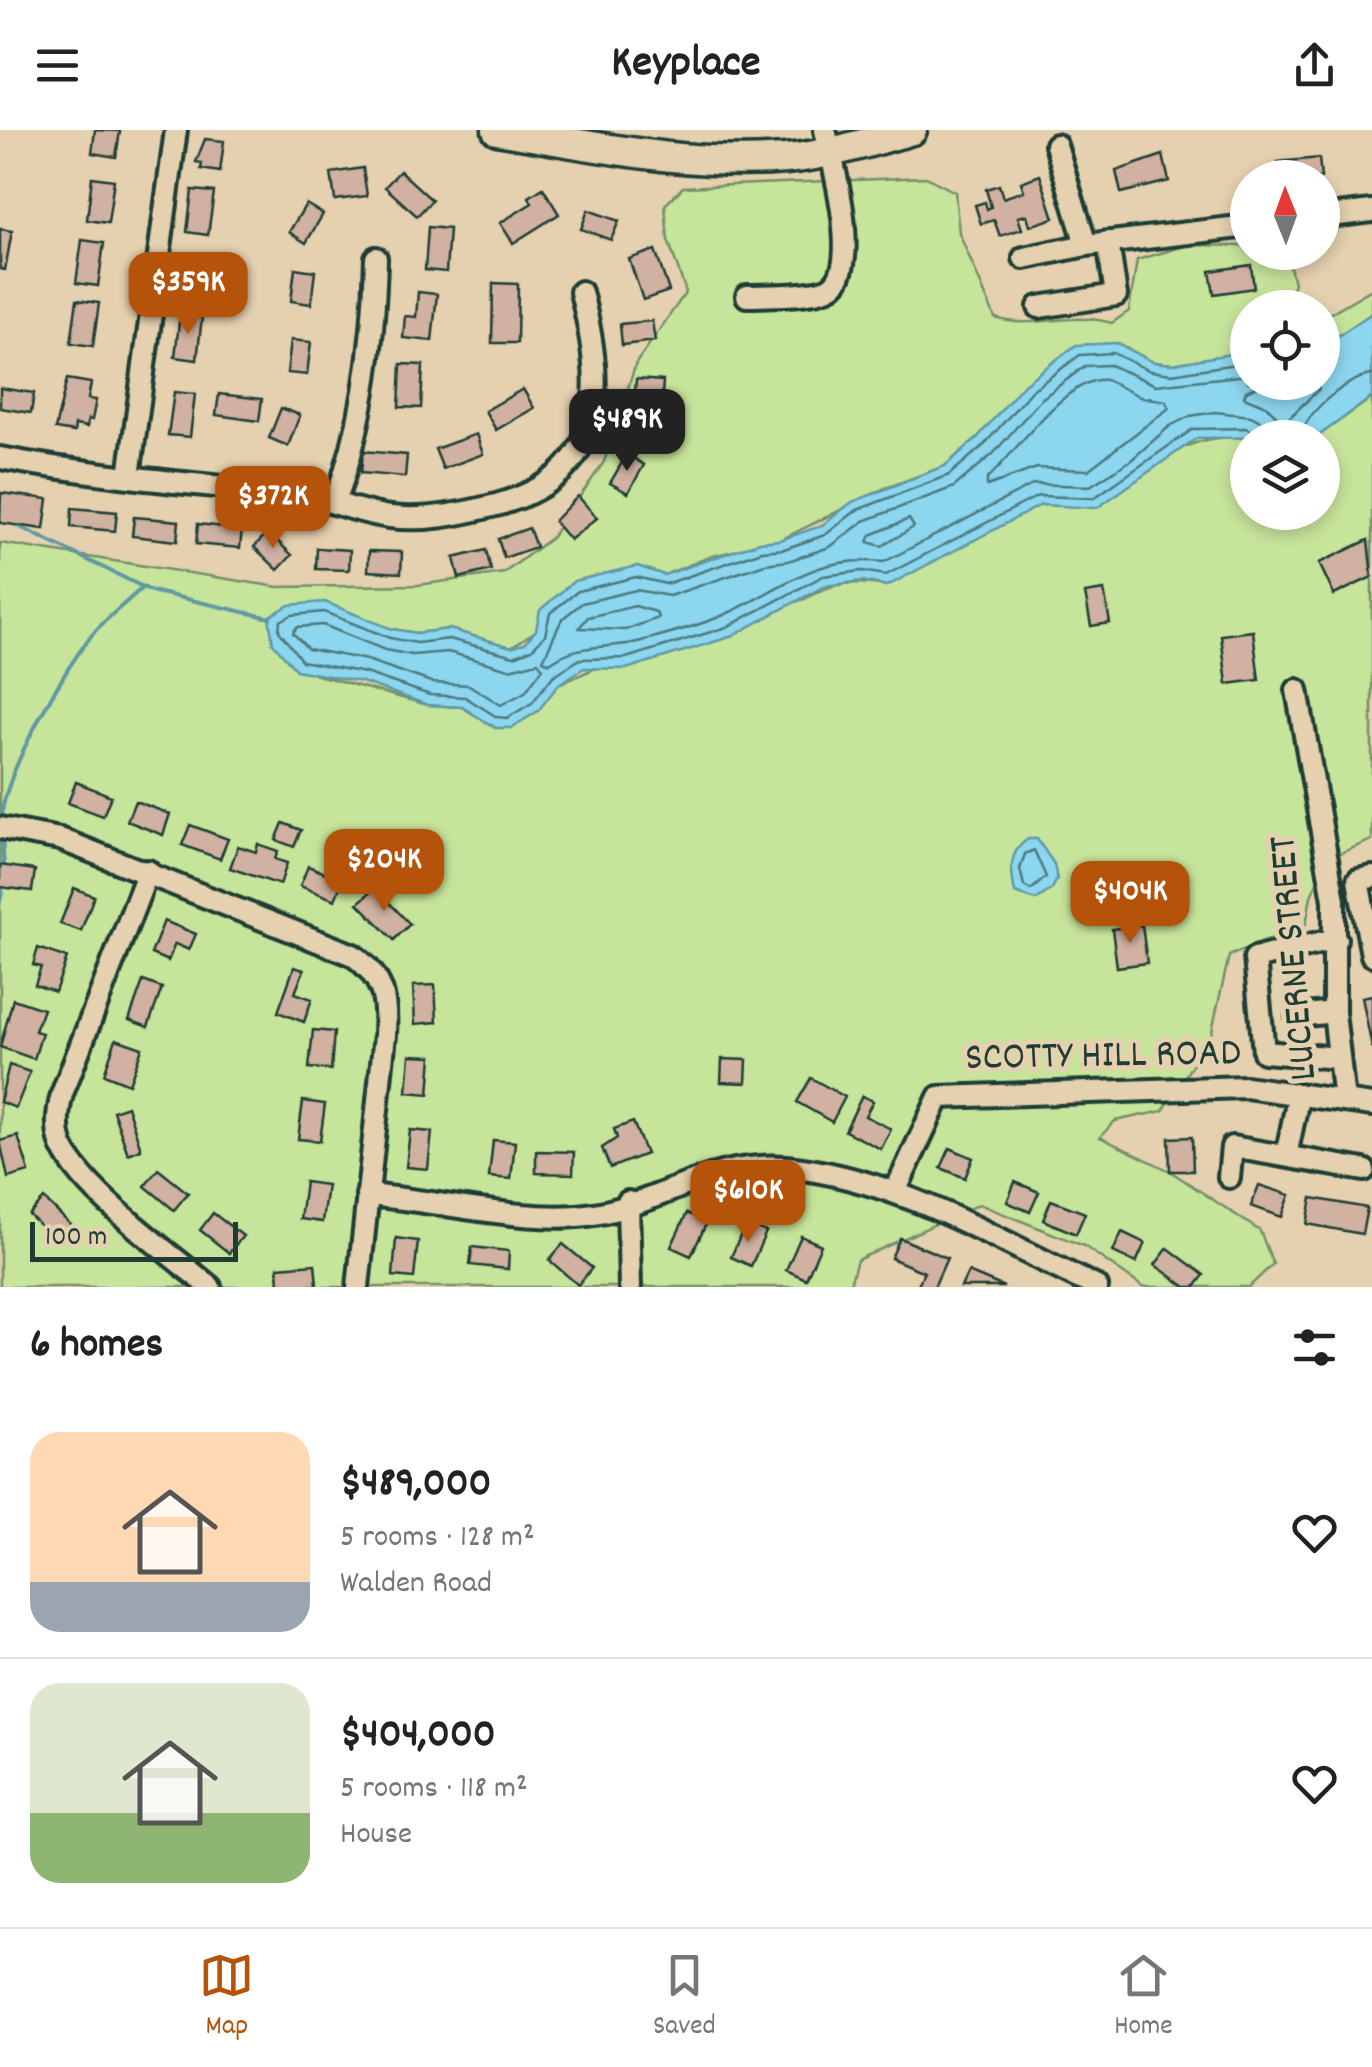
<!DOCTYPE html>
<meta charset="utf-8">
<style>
:root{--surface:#fff;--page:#f6f6f6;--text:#222;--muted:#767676;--line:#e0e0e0;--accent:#b45309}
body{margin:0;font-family:Dekko,sans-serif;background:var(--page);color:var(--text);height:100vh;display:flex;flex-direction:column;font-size:38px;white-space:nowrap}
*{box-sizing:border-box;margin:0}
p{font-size:32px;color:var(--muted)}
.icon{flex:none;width:55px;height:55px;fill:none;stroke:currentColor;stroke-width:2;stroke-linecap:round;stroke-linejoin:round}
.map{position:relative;height:1157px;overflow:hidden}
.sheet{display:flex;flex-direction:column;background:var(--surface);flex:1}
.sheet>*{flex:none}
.needle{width:65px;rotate:359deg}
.buttons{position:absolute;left:1230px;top:30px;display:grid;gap:20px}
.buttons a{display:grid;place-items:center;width:110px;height:110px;border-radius:50%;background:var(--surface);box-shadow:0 5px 15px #0003;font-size:50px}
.scale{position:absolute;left:30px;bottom:25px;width:208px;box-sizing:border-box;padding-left:10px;border:5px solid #1f3d34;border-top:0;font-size:28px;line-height:35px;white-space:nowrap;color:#1f3d34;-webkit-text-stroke:8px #e5d0af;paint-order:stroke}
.price{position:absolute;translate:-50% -85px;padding:0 22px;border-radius:20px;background:var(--accent);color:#fff;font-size:32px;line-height:65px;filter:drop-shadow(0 2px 5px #0008)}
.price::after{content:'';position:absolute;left:50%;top:60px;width:30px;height:22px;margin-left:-15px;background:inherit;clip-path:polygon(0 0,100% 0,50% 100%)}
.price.current{background:#222;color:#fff}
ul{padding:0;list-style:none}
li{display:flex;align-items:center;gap:30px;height:250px;padding:0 30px}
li+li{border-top:2px solid var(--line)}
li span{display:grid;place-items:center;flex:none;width:280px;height:200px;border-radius:30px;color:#555}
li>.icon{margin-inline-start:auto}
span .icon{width:120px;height:120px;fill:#fffc;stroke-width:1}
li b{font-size:42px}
h2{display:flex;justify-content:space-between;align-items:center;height:120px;padding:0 30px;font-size:42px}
header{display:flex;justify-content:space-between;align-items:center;height:130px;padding:0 30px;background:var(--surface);font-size:45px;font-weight:700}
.dock{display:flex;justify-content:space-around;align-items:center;height:140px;border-top:2px solid var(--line);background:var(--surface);font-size:28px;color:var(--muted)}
.dock a{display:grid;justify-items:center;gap:5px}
.dock .current{color:var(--accent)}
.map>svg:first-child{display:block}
.green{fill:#c7e49b;stroke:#739068;stroke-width:2.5}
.water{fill:#8dd6ef;stroke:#6199a4;stroke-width:2.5}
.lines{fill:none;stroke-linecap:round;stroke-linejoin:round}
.shore{stroke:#4b7a7f;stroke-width:2.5}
.stream{stroke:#6199a4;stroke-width:4}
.building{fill:#d1b1a2;stroke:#1f3d34;stroke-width:2.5}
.minor-casing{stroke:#1f3d34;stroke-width:28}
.major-casing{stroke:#1f3d34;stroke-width:35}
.minor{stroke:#e5d0af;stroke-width:20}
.major{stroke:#e5d0af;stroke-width:28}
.labels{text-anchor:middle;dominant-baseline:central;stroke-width:10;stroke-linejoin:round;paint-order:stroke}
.street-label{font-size:40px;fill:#1f3d34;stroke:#e5d0af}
</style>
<header><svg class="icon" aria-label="menu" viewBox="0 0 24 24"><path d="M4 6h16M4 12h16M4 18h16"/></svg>Keyplace<svg class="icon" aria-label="share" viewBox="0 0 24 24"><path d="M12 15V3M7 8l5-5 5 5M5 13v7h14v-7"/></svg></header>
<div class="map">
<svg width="1372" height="1157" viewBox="0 0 1372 1157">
<rect width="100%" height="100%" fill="#e5d0af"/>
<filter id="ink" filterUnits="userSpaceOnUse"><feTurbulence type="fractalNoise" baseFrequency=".01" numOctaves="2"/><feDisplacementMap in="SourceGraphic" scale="20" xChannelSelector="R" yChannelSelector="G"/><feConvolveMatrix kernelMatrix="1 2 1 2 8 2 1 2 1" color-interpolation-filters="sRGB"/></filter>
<g filter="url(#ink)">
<g class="green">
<path d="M926 47 955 62 959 103 995 188C1035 200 1067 181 1112 193L1129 181 1137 130 1188 115 1243 116 1248 122 1290 137 1294 153 1286 177 1248 178 1245 222 1173 234 1153 232 1117 213 977 308 945 336 883 359 780 410 712 426 664 445 637 436 511 517 449 499 417 503 392 499 273 513 314 544 428 575 462 577 496 598 559 554 598 537 807 468C833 451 857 451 887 456 919 438 1013 379 1043 375 1053 373 1064 378 1074 375 1142 357 1169 300 1247 308L1248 382H1322V308L1316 307 1372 268V710L1327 729 1311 766 1306 794 1229 826 1211 905 1163 981 1115 991 1100 1007 1170 1041 1260 1101 1273 1134 1249 1157H1143L1084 1116 979 1074 857 1130 849 1157H0V413L278 457 418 455 504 443 551 408 604 332 636 233 686 162 668 110 665 75 683 57Z"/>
<polygon points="1372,159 1372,183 1323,216 1322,188"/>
</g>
<g class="water">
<polygon points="1372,183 1372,267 1317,307 1197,308 1097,378 1041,375 887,456 862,451 825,456 730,507 626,539 584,538 559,554 538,581 511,598 496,598 462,577 428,575 362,552 296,540 273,513 269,487 289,475 325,472 392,499 417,503 449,499 511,517 525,513 536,500 540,480 574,451 637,436 664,445 760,412 780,410 821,396 852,372 945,336 977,308 1024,254 1076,215 1117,213 1153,232 1173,234 1247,221 1248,252 1322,252 1323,216"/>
<path d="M1028 709H1037L1054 734 1057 749 1052 759 1036 770 1015 763C1011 741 1007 723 1028 709Z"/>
</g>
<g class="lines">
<g class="shore">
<polyline points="1248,232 1172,244 1150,241 1113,223 1080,225 1031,261 984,315 949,345 857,380 825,405 784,419 762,421 666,454 636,447 578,461 550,483 545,505 532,519 514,526 449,509 417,513 390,508 324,482 292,485 280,491 279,501 302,531 365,543 430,565 465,567 497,587 507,588 532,573 553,546 580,529 626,528 727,497 823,446 862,441 886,445 1038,366 1094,368 1193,299 1247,298 1257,308"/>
<path d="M1248 245 1156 255 1110 235 1085 236 1040 270 993 324 954 357 864 391 830 417 788 431 765 434 669 466 636 460 582 473 562 489 543 530 550 533C581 510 611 521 645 510 671 503 702 495 726 484 787 456 813 425 884 432L1034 354 1090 356 1130 331 1170 296 1190 286 1215 282 1251 286 1264 293 1270 308"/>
<path d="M1106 250 1141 267 1166 271 1169 278 1088 340 1037 338 987 356V349C1015 324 1066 246 1106 250Z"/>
<polyline points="1267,252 1246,261 1244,267 1266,276 1284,293 1319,259 1318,252"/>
<path d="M1300 308C1304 283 1348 247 1372 245"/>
<polygon points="909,389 914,397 882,416 868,412 871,405"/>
<polygon points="635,476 656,482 658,488 625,500 579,498 588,487"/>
<polygon points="323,495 385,520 412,525 448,522 509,539 538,532 543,538 525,562 501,575 469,555 434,553 367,530 308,519 293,503 297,497"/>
<polygon points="1034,720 1046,747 1031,760 1024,756 1020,739 1025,724"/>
</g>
<g class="stream">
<polyline points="14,394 151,461 270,488"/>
<path d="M1 692C2 646 66 534 97 499 111 484 128 471 143 457"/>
<polyline points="2,707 4,737"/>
<polyline points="0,772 3,756"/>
</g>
</g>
<g class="building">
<polygon points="95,0 120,1 116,27 92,23"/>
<polygon points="205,9 224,11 220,42 201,39 202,33 196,32"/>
<polygon points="1163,25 1169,51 1121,63 1116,41"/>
<polygon points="1319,28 1321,48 1279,48 1278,32"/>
<polygon points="363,38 367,66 335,70 331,43"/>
<polygon points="400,41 432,70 417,86 385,57"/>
<polygon points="1040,45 1054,88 1030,96 1027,85 1018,87 1022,99 1000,106 994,90 981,94 975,75 985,72 987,79 991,77 986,59 999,55 1003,68 1024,61 1021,52"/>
<polygon points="92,47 114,50 108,93 87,90"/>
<polygon points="543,58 559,84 513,113 500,93 532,73 529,67"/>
<polygon points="192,60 214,62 208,105 187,102"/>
<polygon points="306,74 323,84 306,113 289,102"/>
<polygon points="588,80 619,91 611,110 581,99"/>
<polygon points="428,97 449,99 446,142 425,140"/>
<polygon points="0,99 12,101 5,140 0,139"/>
<polygon points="82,110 104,113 98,156 76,153"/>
<polygon points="655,120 669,161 643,170 629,129"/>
<polygon points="190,125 209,128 201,169 182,165"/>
<polygon points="1251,135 1254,158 1214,164 1210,141"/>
<polygon points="295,138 315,141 311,174 291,171"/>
<polygon points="493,153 518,154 517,213 492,213"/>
<polygon points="418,162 437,164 432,211 403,208 405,186 416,187"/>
<polygon points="77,170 99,173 93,216 71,213"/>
<polygon points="180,184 202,187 197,230 175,227"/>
<polygon points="652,191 655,211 622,215 620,194"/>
<polygon points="291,210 311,212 307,245 287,243"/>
<polygon points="401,234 423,235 421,278 399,277"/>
<polygon points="67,249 91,253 88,269 96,270 92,290 88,289 87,297 75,295 74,302 55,299"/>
<polygon points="636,249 663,251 660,294 633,292"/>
<polygon points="0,258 34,263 31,283 0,278"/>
<polygon points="523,259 534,278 496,300 485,281"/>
<polygon points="174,262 195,264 190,307 168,305"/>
<polygon points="219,264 262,269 259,291 216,285"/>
<polygon points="281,278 300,285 288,316 269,308"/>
<polygon points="476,304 483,324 443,339 435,319"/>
<polygon points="363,321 407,325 405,347 361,343"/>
<polygon points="627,324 644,335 628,363 610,353"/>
<polygon points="1,363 48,369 44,399 0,393"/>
<polygon points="578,366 597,388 570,410 554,391"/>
<polygon points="72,378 117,382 115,401 71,397"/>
<polygon points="134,387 179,391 177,411 132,406"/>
<polygon points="198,394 242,399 240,418 196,414"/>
<polygon points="529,398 536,417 504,428 498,409"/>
<polygon points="268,402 292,425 278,440 254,417"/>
<polygon points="1368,410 1372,447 1334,465 1319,433"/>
<polygon points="317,418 350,420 349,440 316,439"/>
<polygon points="486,420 491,440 459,448 454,428"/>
<polygon points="369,421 402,422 401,443 368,441"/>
<polygon points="1104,460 1110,493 1091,496 1085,463"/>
<polygon points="1253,501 1259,550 1227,554 1221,505"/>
<polygon points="76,652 111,666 103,686 68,673"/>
<polygon points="135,671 170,684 163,705 127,691"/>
<polygon points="283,693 301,700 294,717 276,710"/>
<polygon points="190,695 228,709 220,729 182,715"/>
<polygon points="258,714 278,721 275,729 287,733 280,755 230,738 238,716 256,722"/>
<polygon points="0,735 35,740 32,761 0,757"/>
<polygon points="308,736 343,750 335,770 300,756"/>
<polygon points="74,758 94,766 81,801 60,794"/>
<polygon points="375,758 410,794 394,810 358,773"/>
<polygon points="164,791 196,804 189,820 175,814 168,831 151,824"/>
<polygon points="1142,795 1147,833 1117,837 1112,799"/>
<polygon points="38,818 67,828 55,862 35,855 41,837 33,835"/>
<polygon points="294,837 304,840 295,863 312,869 304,892 278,882"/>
<polygon points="143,851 162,858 148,897 129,890"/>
<polygon points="435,855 437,892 415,894 413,856"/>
<polygon points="1372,865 1372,918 1362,867"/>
<polygon points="13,869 43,879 35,901 42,903 34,929 0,917"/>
<polygon points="313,900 334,902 331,940 309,938"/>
<polygon points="116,909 142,918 129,954 104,944"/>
<polygon points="410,925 432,926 429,964 407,962"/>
<polygon points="722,929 747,930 746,953 721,952"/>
<polygon points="9,935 30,942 16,978 0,972"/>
<polygon points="811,948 845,967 832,992 797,972"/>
<polygon points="862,966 873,971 865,986 891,999 881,1019 845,1001"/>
<polygon points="303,971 325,974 320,1011 298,1009"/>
<polygon points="127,976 141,1019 128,1024 113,981"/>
<polygon points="633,992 646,1024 610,1038 602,1018 617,1008 614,999"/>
<polygon points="410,1000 432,1002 428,1039 406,1037"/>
<polygon points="18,1006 29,1042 8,1048 0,1011"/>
<polygon points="1192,1007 1193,1041 1170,1041 1169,1008"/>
<polygon points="493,1010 515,1012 511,1049 489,1047"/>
<polygon points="950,1018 973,1028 965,1048 941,1038"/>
<polygon points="536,1021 574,1022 573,1044 536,1043"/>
<polygon points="158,1039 188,1063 174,1080 145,1056"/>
<polygon points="305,1052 327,1055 322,1092 300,1089"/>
<polygon points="1015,1052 1039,1062 1030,1082 1007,1072"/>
<polygon points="1259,1055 1290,1065 1282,1087 1251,1076"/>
<polygon points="1312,1068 1367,1078 1362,1104 1307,1094"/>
<polygon points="44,1069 71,1095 56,1111 29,1085"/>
<polygon points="1051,1070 1085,1083 1076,1104 1043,1090"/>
<polygon points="213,1083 243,1106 229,1123 200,1100"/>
<polygon points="687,1083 707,1092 691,1126 671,1117"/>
<polygon points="746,1093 766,1102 751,1136 731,1127"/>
<polygon points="1122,1102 1145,1113 1136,1133 1113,1122"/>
<polygon points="801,1106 821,1115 806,1149 786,1140"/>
<polygon points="396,1108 418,1111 414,1148 393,1146"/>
<polygon points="900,1108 947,1128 934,1157 917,1157 924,1142 891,1128"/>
<polygon points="563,1114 592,1138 578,1155 549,1130"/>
<polygon points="472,1117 509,1121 508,1139 470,1135"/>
<polygon points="1168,1118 1204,1145 1195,1157 1186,1157 1155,1135"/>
<polygon points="315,1134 317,1155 279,1157 278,1137"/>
<polygon points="968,1142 1004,1157 961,1157"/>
</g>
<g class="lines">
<defs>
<g id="minor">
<polyline points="1056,15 1086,115"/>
<polyline points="1322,87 1372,81"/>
<polyline points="1024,128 1086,115 1248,96"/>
<path d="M747 166C766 165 820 167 833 155 860 131 833 32 825 0"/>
<polyline points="1039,177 1116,165 1108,112"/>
<path d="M0 328C97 346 196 354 294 364 328 368 357 383 390 387 423 391 456 385 488 377 608 349 606 262 581 162"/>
<polyline points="129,346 176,0"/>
<path d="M335 371C364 295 374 209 376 128"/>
<polyline points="1297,560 1334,770 1334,882 1344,971"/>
<path d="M0 698 60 709 353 825C384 848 387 869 385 905L358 1157"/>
<path d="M148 741 62 964C58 979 56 995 60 1010 74 1056 171 1124 210 1157"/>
<polyline points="1372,747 1358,750 1372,825"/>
<polyline points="1336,809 1255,828 1264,922 1339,928"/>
<polyline points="1297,886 1334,882"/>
<polyline points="1286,1026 1299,964"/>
<polyline points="1229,1047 1232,1017 1364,1040"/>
<polyline points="895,1062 939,967 1246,957 1372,975"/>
<path d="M367 1065C433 1070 524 1093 587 1085 657 1077 705 1031 786 1037 896 1047 999 1111 1097 1157"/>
<polyline points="628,1072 630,1157"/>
</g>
<path id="major" d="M497 0C593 16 688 37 786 29 829 25 870 12 912 0"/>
</defs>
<use href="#minor" class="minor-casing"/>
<use href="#major" class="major-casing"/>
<use href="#minor" class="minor"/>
<use href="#major" class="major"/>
</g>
</g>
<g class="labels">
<g class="street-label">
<text transform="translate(1296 828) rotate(-95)">LUCERNE STREET</text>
<text transform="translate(1103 928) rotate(-1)">SCOTTY HILL ROAD</text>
</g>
</g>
</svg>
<div class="buttons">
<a><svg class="needle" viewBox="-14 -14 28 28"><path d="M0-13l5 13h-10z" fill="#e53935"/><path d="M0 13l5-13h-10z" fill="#767676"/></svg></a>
<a><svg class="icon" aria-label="locate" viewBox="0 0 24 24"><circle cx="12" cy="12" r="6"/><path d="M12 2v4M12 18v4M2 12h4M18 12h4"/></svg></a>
<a><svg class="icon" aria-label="layers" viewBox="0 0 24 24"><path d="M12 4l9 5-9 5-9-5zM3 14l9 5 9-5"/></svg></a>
</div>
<div class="scale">100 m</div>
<b class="price" style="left:188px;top:207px">$359K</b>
<b class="price current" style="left:627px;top:344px">$489K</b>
<b class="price" style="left:273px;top:421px">$372K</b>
<b class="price" style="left:384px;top:784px">$204K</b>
<b class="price" style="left:1130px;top:816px">$404K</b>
<b class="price" style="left:748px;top:1115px">$610K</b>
</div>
<section class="sheet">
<h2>6 homes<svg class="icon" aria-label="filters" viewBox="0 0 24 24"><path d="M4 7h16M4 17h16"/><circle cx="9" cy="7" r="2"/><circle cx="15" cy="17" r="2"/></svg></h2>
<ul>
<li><span style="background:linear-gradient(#ffd9b3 75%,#9aa5b1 0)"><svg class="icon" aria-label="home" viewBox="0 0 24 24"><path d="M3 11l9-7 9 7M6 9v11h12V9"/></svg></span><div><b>$489,000</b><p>5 rooms · 128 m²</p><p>Walden Road</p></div><svg class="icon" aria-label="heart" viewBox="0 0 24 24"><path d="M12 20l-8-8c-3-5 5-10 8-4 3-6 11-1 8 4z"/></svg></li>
<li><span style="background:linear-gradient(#dfe7d0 65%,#8fb573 0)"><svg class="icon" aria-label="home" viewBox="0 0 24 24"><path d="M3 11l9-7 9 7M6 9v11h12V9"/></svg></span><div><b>$404,000</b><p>5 rooms · 118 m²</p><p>House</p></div><svg class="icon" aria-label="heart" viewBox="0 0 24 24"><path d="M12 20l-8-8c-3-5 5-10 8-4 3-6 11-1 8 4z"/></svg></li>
</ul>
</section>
<nav class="dock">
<a class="current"><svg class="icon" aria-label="map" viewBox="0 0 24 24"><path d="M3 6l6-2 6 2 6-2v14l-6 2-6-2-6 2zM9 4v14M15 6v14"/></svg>Map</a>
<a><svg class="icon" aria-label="saved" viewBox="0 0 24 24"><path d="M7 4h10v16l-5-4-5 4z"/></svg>Saved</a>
<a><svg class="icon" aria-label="home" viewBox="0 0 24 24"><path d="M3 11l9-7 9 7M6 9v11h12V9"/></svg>Home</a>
</nav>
